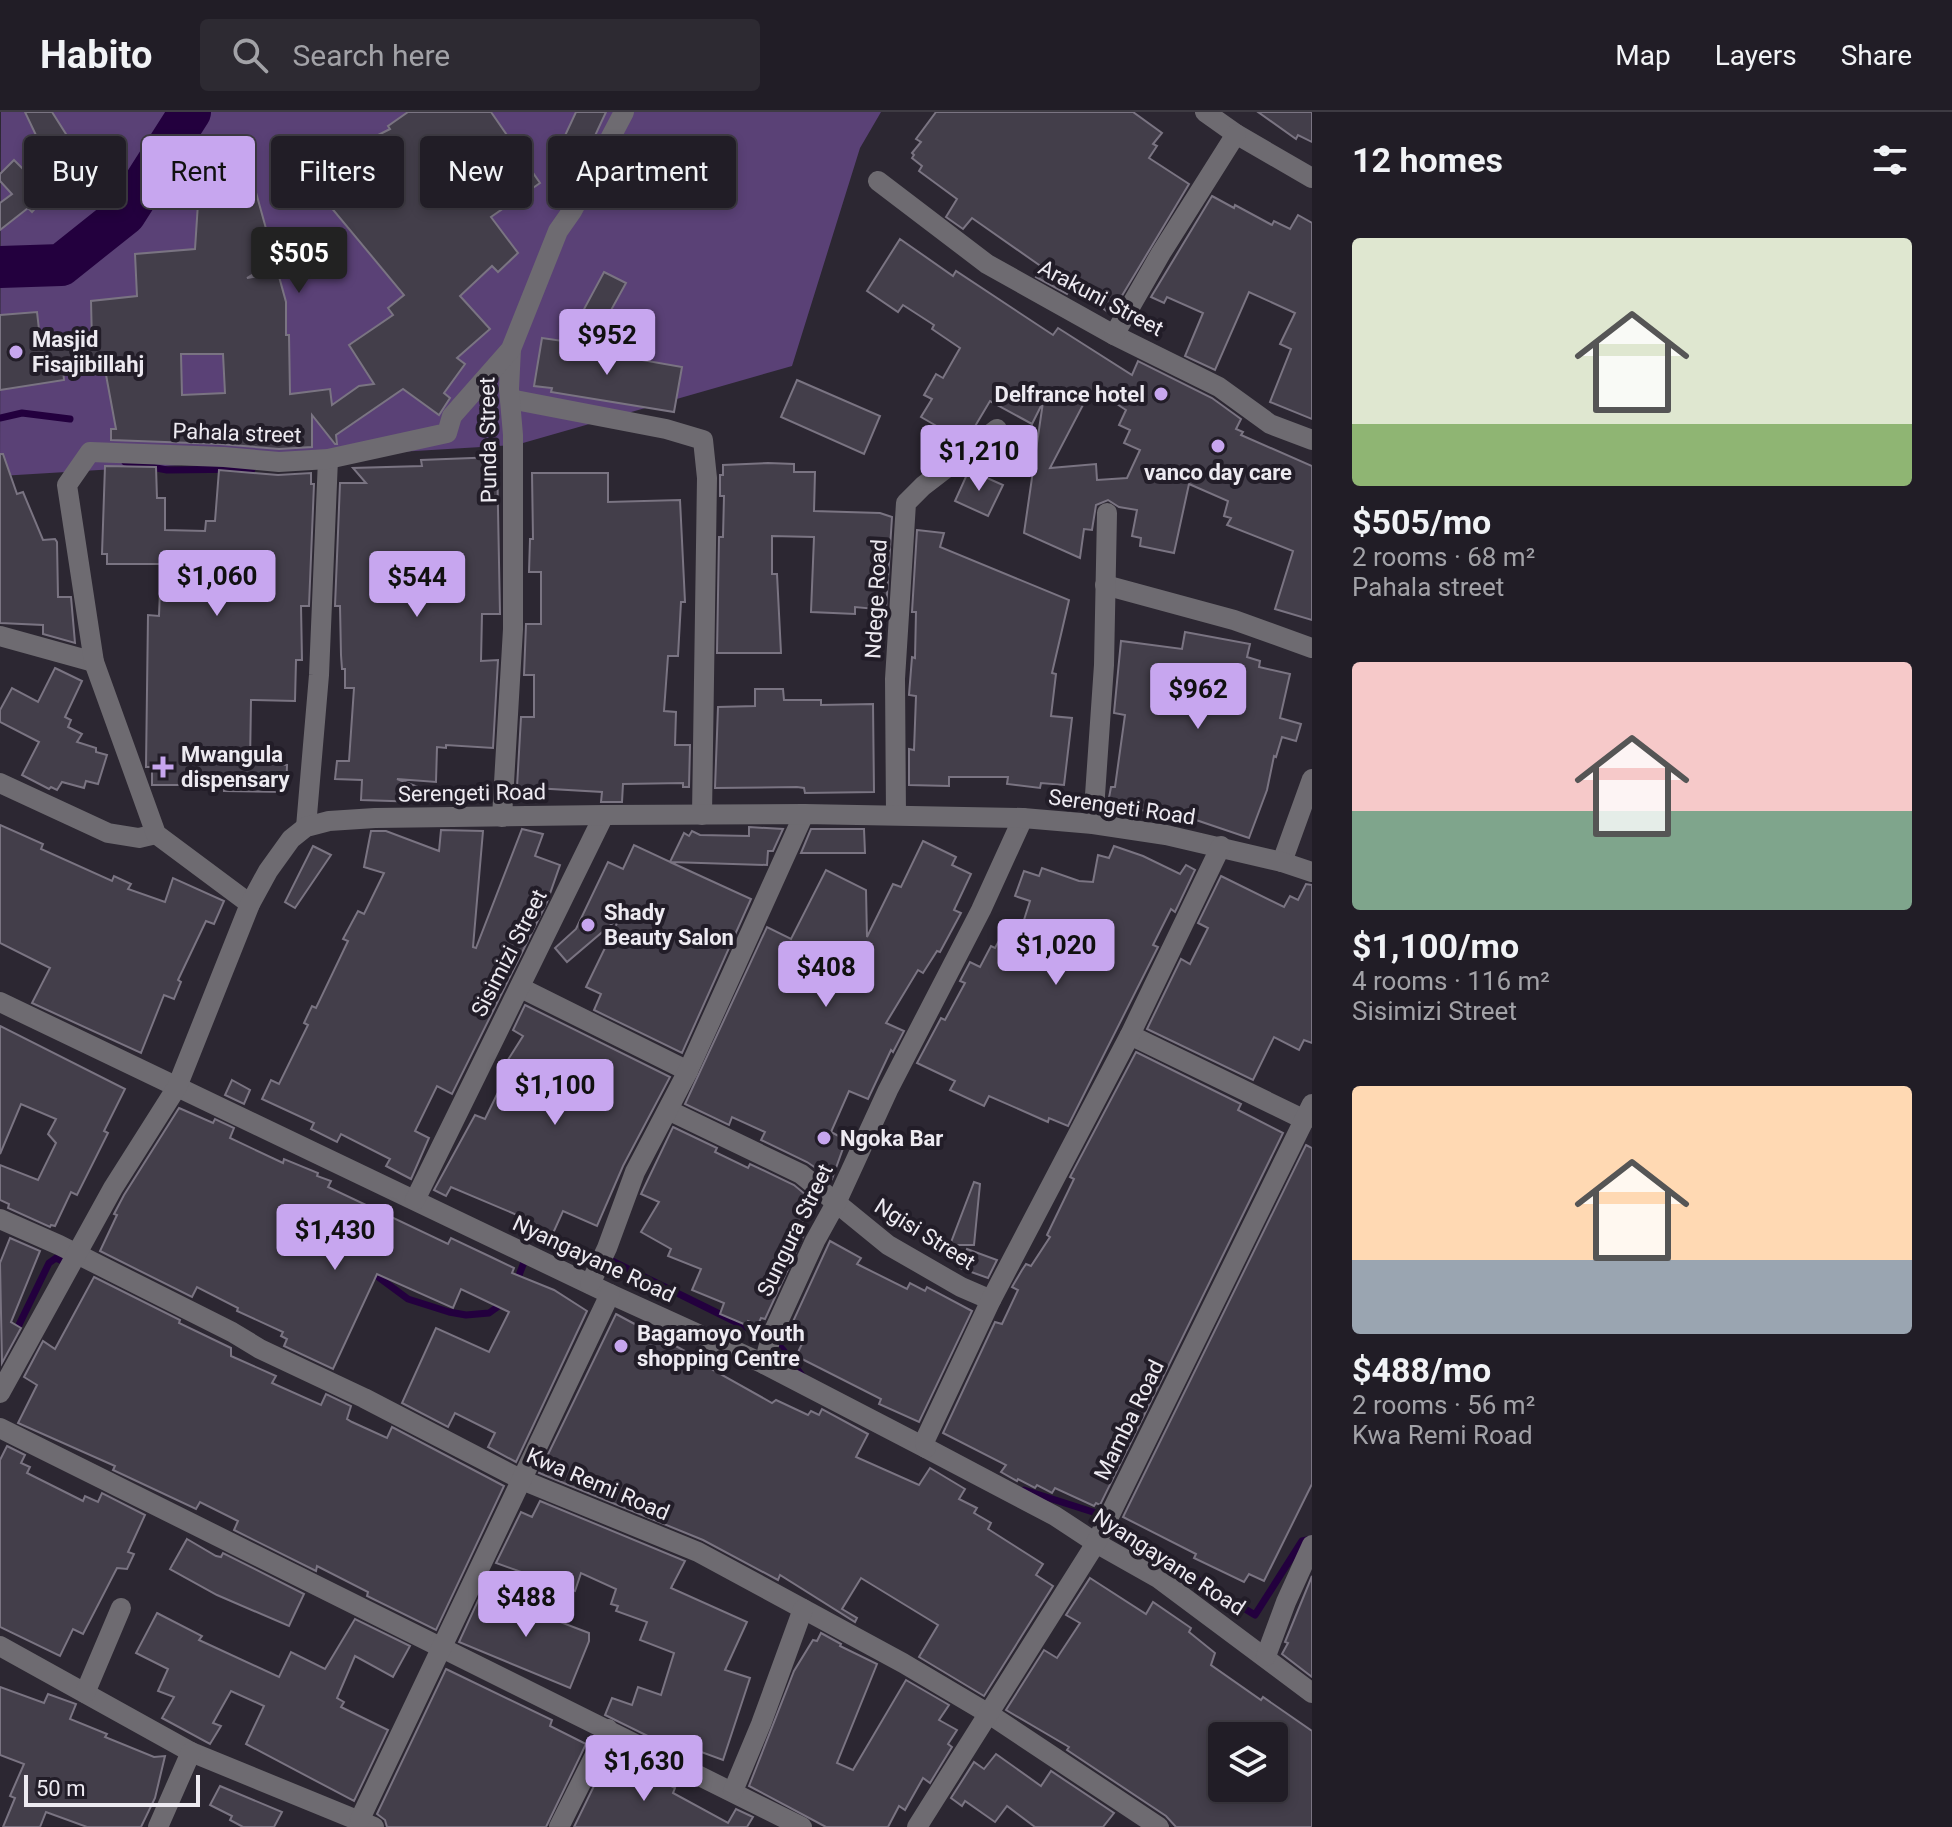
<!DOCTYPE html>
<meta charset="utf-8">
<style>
:root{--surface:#211d26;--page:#2d2a32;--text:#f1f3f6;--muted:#a2a2a7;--line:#3e3b43;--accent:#c7a6ef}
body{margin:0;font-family:Roboto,sans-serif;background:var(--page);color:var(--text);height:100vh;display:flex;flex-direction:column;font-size:30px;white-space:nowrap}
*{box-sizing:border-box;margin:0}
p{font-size:26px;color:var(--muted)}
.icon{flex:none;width:44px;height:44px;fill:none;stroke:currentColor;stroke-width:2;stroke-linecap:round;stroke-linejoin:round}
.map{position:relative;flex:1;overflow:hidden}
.details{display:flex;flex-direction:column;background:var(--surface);width:640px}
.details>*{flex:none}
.banner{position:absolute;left:24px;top:24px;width:760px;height:72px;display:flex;gap:16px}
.tools{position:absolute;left:1208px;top:1610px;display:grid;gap:16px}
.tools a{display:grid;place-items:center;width:80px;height:80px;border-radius:8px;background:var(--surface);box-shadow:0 4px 12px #0003,0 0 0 2px var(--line);font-size:40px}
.scale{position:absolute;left:24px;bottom:20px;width:176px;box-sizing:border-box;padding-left:8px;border:4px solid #edeaf1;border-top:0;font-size:22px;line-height:28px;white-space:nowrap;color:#edeaf1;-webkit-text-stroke:6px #221d28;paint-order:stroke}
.price{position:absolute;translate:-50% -68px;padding:0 18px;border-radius:8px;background:var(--accent);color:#111;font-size:26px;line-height:52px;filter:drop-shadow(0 2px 4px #0008)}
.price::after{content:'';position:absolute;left:50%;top:48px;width:24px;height:18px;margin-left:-12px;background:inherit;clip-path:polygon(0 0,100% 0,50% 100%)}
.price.selected{background:#222;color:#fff}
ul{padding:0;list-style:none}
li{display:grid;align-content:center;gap:16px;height:424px;padding:0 40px}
li span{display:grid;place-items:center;height:248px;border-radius:8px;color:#555}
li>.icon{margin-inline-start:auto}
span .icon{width:144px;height:144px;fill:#fffc;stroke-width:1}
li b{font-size:34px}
h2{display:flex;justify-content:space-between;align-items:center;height:96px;padding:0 40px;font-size:34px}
.pill{padding:0 28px;border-radius:8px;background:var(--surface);box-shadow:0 4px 12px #0003,0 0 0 2px var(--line);font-size:28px;line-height:72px}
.pill.selected{background:var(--accent);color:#111}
header{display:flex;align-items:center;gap:48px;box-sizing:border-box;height:112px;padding:0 40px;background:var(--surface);border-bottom:2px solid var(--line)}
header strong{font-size:38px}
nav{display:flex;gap:44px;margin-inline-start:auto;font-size:28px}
.search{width:560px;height:72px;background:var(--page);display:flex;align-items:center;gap:20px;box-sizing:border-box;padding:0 28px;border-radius:8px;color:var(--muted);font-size:30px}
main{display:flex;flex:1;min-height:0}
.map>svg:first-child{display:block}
.green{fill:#5a4176}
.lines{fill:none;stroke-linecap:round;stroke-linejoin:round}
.stream{stroke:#23003e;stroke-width:7}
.river{stroke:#23003e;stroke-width:42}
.building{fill:#433e4a;stroke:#7a7482;stroke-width:2;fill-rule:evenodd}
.minor{stroke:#6e6b71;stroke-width:20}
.poi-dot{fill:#c7a6ef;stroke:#221d28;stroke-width:3}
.labels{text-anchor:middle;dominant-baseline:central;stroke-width:8;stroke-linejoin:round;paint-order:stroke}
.street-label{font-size:22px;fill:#edeaf1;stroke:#221d28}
.poi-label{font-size:22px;font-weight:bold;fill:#edeaf1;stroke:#221d28;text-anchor:start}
</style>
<header>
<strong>Habito</strong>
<div class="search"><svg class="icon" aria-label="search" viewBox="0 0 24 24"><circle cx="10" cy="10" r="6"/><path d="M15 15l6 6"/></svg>Search here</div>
<nav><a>Map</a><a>Layers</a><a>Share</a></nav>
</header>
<main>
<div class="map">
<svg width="1312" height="1715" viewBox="0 0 1312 1715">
<rect width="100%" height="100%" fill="#2c2732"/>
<polygon class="green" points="1,0 881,0 860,36 792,254 516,333 0,364"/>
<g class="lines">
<g class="stream">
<polyline points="0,306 22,301 70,307"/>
<polyline points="125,350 167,358 252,357"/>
<path d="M606 1146 748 1216C783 1229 782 1238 803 1265"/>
<polyline points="370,1159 408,1187 449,1200 466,1203 489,1201 503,1191"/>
<polyline points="516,1171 526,1145"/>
<polyline points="15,1221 49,1151 56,1146 67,1151"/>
<polyline points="1024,1378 1093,1400 1107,1407 1181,1458 1255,1503 1302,1429 1312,1427"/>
</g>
<polyline class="river" points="0,155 61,153 125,102 190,0"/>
</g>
<g class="building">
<polygon points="25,0 52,0 78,41 52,57"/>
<path d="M408 0H491L540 71 491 105 518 141 498 160 492 154 460 184 490 217 457 246 465 252 444 281 450 286 439 303 403 277 336 323 337 332H335L312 303V335L279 337 219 332 111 328V317H116L104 252 63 258 64 268 0 278V203L37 200 41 235 92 231 91 189 137 184 135 142 195 137 199 76 214 75V72L252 66 275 149 247 166 278 161 286 190V223H289L290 282 330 277 332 293 359 274 374 272 349 233 393 203 388 196 404 183 300 58 311 52 309 47 338 32 343 41 390 17 388 14ZM181 242H223L225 281 182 283Z"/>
<polygon points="576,0 606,0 587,41 562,30"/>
<polygon points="936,0 1133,0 1162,21 1153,32 1157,34 1149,46 1189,72 1111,202 1072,175 1067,182 1036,165 1042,155 972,106 963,117 946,105 957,87 919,59 922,54 912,46 914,43 912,41 921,30 916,27"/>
<polygon points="1258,0 1312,0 1312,30 1298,23 1296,27"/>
<polygon points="14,48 48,82 32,100 28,96 0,118 0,91 12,82 0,69 0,62"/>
<polygon points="1212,84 1234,96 1235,93 1272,113 1274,109 1290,117 1298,103 1312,111 1312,307 1270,290 1291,237 1280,232 1295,201 1249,180 1215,258 1185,244 1203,201 1167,185 1164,191 1151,185"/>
<path d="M900 127 953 164 956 159 1053 223 1058 216 1132 263 1138 249 1212 286 1241 307 1236 317 1243 320 1241 323 1312 354V508L1275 497 1293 439 1227 413 1231 406 1224 404 1228 389 1189 372 1174 441 1140 434 1141 426 1132 424 1137 398 1119 395 1108 388 1096 393 1092 418 1084 417 1080 446 1024 421 1043 290 1032 312 990 289 971 321 961 328 921 305 932 287 924 283 936 262 943 266 960 236 932 217 934 213 903 193 898 200 867 179ZM1095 278 1126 298 1119 313 1130 318 1124 331 1140 338 1127 366 1097 368 1096 352 1050 356 1085 289 1087 290Z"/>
<polygon points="604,160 626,171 604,211 583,199"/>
<polygon points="542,226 563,229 562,234 682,255 674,300 551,280 552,276 534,274"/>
<polygon points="797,268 880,304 864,342 781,305"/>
<polygon points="0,342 3,342 17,382 23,380 43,428 55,427 57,430 58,485 71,485 75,531 43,522 43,513 0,511"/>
<polygon points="497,345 500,502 482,502 481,549 498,548 493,636 446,633 446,636 437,635 436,670 397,667 452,688 452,691 361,688 362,668 335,667 337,649 349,649 354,576 345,576 345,557 342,557 341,543 340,494 335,494 340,371 366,371 353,356 422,354 421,348"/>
<polygon points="768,351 794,352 794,360 815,360 814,399 880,401 892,405 886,498 855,495 855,502 811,500 814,425 772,424 772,462 777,462 781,541 717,541 719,425 723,425 724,384 720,384 720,363 723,363 723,353"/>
<polygon points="105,354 156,355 157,386 165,386 165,418 205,419 206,409 215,409 219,358 278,363 311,361 311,372 314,372 309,494 301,494 302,548 296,548 295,589 251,588 250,652 287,653 286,680 224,679 224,673 152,673 152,655 146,655 148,503 159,504 161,452 107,452 107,442 102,442"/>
<polygon points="969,358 1003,373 988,404 955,389"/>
<polygon points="532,361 608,361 608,390 680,388 685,490 681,490 678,544 668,544 664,599 676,600 675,633 690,633 689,675 683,675 683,671 623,672 622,690 601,690 602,680 517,675 521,605 534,605 534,563 524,563 526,512 541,512 541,460 529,460 530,427 533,427"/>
<polygon points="917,418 944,421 940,435 1069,488 1052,561 1056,562 1051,604 1072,606 1064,673 1041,671 1040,676 1007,672 1008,665 949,665 949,674 909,673 909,637 914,638 916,584 909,583 912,545 915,546 916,500 912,500"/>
<polygon points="1185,520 1250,532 1247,545 1260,549 1259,555 1290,562 1280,606 1301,612 1296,629 1282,625 1276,645 1274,644 1267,678 1249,726 1190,706 1190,710 1145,702 1146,699 1108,691 1111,675 1115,675 1125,603 1114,601 1121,529 1182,537"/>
<polygon points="55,556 82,569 65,605 71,608 68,615 82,622 77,630 96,636 96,640 107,643 98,672 86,669 84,676 62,670 57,678 51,675 49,677 22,663 39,630 0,610 0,598 12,576 38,590"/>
<polygon points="755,577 783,577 784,588 821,588 821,593 873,592 874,680 805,681 804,676 797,675 715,676 718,595 755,594"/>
<polygon points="0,713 43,732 41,737 112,769 114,764 131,772 128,777 165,790 173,766 224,789 214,812 206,809 178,868 181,870 174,887 164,883 141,941 32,891 50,856 0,831"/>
<polygon points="749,715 783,717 773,739 768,739 767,753 670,750 751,787 682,941 594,898 601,882 586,875 620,805 567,850 555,836 576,817 608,750 623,757 634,733 670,750 684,721 689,724 692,719 700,723 749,724"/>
<polygon points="522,717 543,722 535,744 560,753 547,790 452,982 437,974 415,1019 429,1026 411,1067 386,1054 390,1047 341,1022 337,1030 311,1017 314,1011 262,987 271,968 279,972 308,913 304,911 312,894 316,896 348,829 343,827 358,799 364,802 384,761 364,755 371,719 386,719 439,739 441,718 483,719 473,835 476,836"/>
<polygon points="811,717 864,717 865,741 801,741"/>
<polygon points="923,729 956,745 952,753 971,762 954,798 961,801 940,840 937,839 923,861 918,858 886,911 904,919 893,940 891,938 868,987 849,979 831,1020 846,1028 832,1067 807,1050 761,1028 765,1020 732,1005 729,1013 685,992 767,815 791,827 826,758 866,778 867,825 893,772 901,775"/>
<polygon points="313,734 331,743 295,796 285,790"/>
<polygon points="1114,734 1143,744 1180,762 1186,753 1195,758 1175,800 1171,797 1153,833 1158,835 1068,1014 1049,1006 1048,1010 989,984 984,994 950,978 955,969 917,951 941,906 945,908 965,871 960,869 970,850 980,855 991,834 995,836 1000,827 1016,833 1030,789 1015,784 1024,759 1039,764 1042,756 1079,769 1093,770 1098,743 1109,746"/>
<polygon points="1221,764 1284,795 1290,784 1298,788 1306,772 1312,773 1312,931 1304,928 1299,938 1274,925 1253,968 1147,917 1181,847 1190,852 1208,816 1198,811"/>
<polygon points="525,893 670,965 623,1054 597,1114 563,1099 550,1128 513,1112 517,1103 451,1075 446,1084 434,1078 475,1003 485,1007 505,966 499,962 523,924 513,918"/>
<polygon points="0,914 125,977 104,1019 108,1021 77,1083 71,1080 55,1114 51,1113 50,1115 8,1096 9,1092 0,1088 0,1053 38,1068 56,1031 48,1022 56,1007 21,992 0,1042"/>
<polygon points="1136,940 1241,992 1238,998 1283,1021 1100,1393 1096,1391 1094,1394 1055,1376 1052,1381 1037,1373 1035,1376 1018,1367 1017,1369 1001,1360 1006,1353 943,1321 995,1210 1002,1212 1018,1178 1012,1175 1022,1158 1026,1152 1031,1154 1050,1125 1047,1123 1074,1067 1070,1065"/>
<polygon points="232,968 250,978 244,992 225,983"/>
<polygon points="179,996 213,1011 215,1007 234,1016 230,1026 283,1051 284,1047 318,1061 317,1064 331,1069 328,1075 448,1132 451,1126 491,1145 514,1156 512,1161 554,1178 587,1199 516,1350 488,1335 495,1321 455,1301 448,1315 402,1291 436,1216 489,1240 509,1200 461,1177 453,1196 377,1162 333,1257 284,1234 287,1227 281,1224 283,1220 237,1199 238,1196 197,1175 192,1185 100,1139 117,1103 114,1102 124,1083"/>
<polygon points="673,1015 717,1036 715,1040 748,1056 750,1052 794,1073 812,1088 801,1113 807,1116 765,1207 761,1206 758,1213 748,1209 746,1213 720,1202 724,1191 692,1178 701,1157 668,1144 671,1137 641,1120 659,1090 641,1082"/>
<polygon points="1306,1033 1312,1036 1312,1372 1264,1469 1249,1462 1244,1470 1194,1446 1196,1442 1123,1405"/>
<polygon points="974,1070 980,1072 974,1133 950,1133"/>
<polygon points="10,1126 40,1139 11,1210 21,1216 2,1251 0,1151"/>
<polygon points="830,1129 861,1146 857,1152 907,1177 910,1171 925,1179 927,1175 972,1199 919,1310 879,1292 881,1287 796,1244 803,1230 796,1226 800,1219 790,1216"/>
<polygon points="967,1137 997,1148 988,1166 960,1156"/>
<polygon points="94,1165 180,1208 179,1211 231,1236 231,1244 276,1264 272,1271 321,1293 326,1282 351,1294 347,1307 352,1310 387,1326 392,1315 504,1374 436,1518 367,1484 368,1480 317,1454 316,1459 234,1418 238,1409 200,1390 196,1397 113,1358 115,1354 18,1311 37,1273 24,1265 43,1229 55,1237"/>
<polygon points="616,1202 685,1239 683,1241 772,1291 776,1288 808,1303 811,1299 819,1303 822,1297 868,1322 856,1345 919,1373 930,1356 965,1377 959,1387 977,1396 974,1401 991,1411 988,1417 1043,1452 1036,1463 1053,1474 984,1584 919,1545 938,1513 861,1466 842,1497 857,1506 855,1510 780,1463 778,1468 703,1428 539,1361"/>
<polygon points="7,1334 25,1343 21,1351 30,1355 27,1361 83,1389 85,1384 98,1390 102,1381 145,1403 128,1440 134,1442 127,1457 117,1456 83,1522 73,1517 60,1544 0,1515 0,1348"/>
<polygon points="540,1389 685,1449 671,1476 747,1510 725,1558 750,1566 723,1648 685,1634 683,1639 670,1635 605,1603 612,1586 632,1593 638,1575 661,1583 674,1541 640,1528 647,1510 616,1499 618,1494 611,1492 616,1477 581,1461 575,1479 496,1451 521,1400 532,1405"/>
<polygon points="187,1427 216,1444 221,1445 223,1441 304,1482 289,1514 217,1483 170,1457"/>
<polygon points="1312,1464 1312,1565 1282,1542 1288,1531 1285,1530"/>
<path d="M1090 1466 1146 1502 1153 1490 1191 1516 1189 1520 1215 1541 1211 1553 1261 1588 1263 1585 1312 1619V1715H1176L1166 1704 1067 1638 1069 1635 1006 1598 1044 1538 1057 1546 1080 1511 1066 1503ZM1222 1624H1274V1676H1248L1246 1679 1242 1676H1222Z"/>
<polygon points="482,1480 589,1521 589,1529 570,1576 459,1530"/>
<polygon points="157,1501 202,1524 199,1528 279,1565 291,1540 325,1557 355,1507 410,1534 393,1565 355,1544 337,1586 344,1590 341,1595 388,1618 354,1689 246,1632 264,1594 231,1579 213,1611 221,1614 210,1632 162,1606 174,1585 158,1579 168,1557 136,1541"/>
<polygon points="821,1521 841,1532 840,1534 877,1552 837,1651 853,1658 906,1568 949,1593 939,1608 957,1618 948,1632 952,1635 930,1671 923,1666 905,1698 899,1694 888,1715 826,1715 749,1674 794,1559 813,1528 817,1529"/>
<polygon points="446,1557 552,1608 550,1614 586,1632 546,1715 387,1715 385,1708 377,1702"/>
<polygon points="0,1575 44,1591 48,1582 76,1592 70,1607 107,1622 105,1625 154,1645 165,1644 155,1686 141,1715 87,1715 46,1700 40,1715 3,1715 15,1686 10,1684 24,1652 0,1643"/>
<polygon points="996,1642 1041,1674 1051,1659 1114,1701 1103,1715 1035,1715 1007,1694 995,1710 965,1689 962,1694 951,1686 974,1650 984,1657"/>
<polygon points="609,1643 675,1676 673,1681 728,1711 736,1697 753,1705 747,1715 574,1715"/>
<polygon points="220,1674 282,1700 274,1715 243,1715 230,1708 232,1704 210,1693"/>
</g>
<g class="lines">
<g class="minor">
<polyline points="1205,0 1236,22 1312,66"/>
<polyline points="878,69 987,152 1114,223 1219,275 1270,312 1312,328"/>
<polyline points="1114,223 1161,141 1236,22"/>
<polyline points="510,287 666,317 703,328 707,366 702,703"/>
<polyline points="1105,473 1234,508 1312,536"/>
<polyline points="0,524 94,550"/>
<polyline points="0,671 108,721 139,726 156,722"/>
<polyline points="896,703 895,567 906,391 923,374 997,317"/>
<polyline points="502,705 513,517 513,323 509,277 511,237"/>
<polyline points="1093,712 1104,553 1107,401"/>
<polyline points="306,715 319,563 328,347"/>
<polyline points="1282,750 1312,667"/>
<polyline points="250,792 156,722 94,550 67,373 90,340 224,345 279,350 328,347 447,321 452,304 511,237 558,119 572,99 624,0"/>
<polyline points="521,876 688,959"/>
<polyline points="0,890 610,1182 764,1252 926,1336 1055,1404 1096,1431 1158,1466 1312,1581"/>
<polyline points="1130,923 1305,1008"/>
<polyline points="668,998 801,1062 888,1133 961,1175 991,1188"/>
<polyline points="415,1088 604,703"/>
<polyline points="0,1107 59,1133 232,1220 260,1237 364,1286 522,1368 698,1440 903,1551 989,1602 1159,1715"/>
<polyline points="590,1172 607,1136 635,1060 688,959 804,702"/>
<polyline points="764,1252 771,1225 815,1129 836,1091 888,978 981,798 1023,706"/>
<polyline points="0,1281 113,1076 177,975 250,792 268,759 291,727 306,715 329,709 375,706 604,703 804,702 1023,706 1093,712 1166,723 1282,750 1312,760"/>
<polyline points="0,1316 802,1715"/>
<polyline points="926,1336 925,1328 991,1188 1130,923 1221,734"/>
<polyline points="0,1534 191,1640 374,1715"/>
<polyline points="1266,1544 1286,1490 1312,1433"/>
<polyline points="85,1581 121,1496"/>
<polyline points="733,1679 761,1612 803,1497"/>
<polyline points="360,1707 610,1182"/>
<polyline points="158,1715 191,1640"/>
<polyline points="559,1715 608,1617"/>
<polyline points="917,1715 1096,1431 1312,992"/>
</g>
</g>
<g class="poi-dot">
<circle cx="16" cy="240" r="8"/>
<circle cx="1161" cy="282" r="8"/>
<circle cx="1218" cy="334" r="8"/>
<path d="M159 643h8v8h8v8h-8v8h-8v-8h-8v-8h8z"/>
<circle cx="588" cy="813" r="8"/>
<circle cx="824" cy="1026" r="8"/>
<circle cx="621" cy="1234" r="8"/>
</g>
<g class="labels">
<g class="street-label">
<text transform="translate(1101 186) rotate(28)">Arakuni Street</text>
<text transform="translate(237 321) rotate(2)">Pahala street</text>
<text transform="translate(488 328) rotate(-91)">Punda Street</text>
<text transform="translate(876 487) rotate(-87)">Ndege Road</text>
<text transform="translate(472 681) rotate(-1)">Serengeti Road</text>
<text transform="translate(1122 695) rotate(8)">Serengeti Road</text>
<text transform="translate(509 841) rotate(-63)">Sisimizi Street</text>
<text transform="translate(795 1118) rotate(-64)">Sungura Street</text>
<text transform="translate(925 1122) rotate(32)">Ngisi Street</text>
<text transform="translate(594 1147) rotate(25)">Nyangayane Road</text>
<text transform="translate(1129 1308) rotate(-64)">Mamba Road</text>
<text transform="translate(598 1372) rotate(23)">Kwa Remi Road</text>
<text transform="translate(1169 1450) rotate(33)">Nyangayane Road</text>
</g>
<g class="poi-label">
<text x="32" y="227">Masjid<tspan x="32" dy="25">Fisajibillahj</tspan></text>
<text x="1145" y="282" text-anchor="end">Delfrance hotel</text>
<text x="1218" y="360" text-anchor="middle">vanco day care</text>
<text x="181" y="642">Mwangula<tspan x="181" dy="25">dispensary</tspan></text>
<text x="604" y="800">Shady<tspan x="604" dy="25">Beauty Salon</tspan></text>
<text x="840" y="1026">Ngoka Bar</text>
<text x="637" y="1221">Bagamoyo Youth<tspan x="637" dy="25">shopping Centre</tspan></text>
</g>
</g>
</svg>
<div class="tools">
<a><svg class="icon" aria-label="layers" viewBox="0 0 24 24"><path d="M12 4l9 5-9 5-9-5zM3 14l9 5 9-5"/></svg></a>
</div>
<div class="scale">50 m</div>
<b class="price selected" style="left:299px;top:183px">$505</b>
<b class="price" style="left:607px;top:265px">$952</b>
<b class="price" style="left:979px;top:381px">$1,210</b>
<b class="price" style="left:217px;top:506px">$1,060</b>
<b class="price" style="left:417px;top:507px">$544</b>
<b class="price" style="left:1198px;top:619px">$962</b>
<b class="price" style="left:1056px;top:875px">$1,020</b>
<b class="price" style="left:826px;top:897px">$408</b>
<b class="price" style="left:555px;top:1015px">$1,100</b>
<b class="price" style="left:335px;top:1160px">$1,430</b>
<b class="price" style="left:526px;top:1527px">$488</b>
<b class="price" style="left:644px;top:1691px">$1,630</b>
<div class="banner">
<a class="pill">Buy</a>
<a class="pill selected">Rent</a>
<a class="pill">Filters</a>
<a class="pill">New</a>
<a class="pill">Apartment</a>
</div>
</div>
<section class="details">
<h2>12 homes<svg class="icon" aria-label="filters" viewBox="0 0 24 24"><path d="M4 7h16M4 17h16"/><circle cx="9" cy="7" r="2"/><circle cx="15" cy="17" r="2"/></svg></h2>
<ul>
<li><span style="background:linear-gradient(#dfe7d0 75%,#8fb573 0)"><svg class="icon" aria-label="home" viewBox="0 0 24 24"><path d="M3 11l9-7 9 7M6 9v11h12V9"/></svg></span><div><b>$505/mo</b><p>2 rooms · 68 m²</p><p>Pahala street</p></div></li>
<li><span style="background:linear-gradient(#f6c9c9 60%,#7fa58c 0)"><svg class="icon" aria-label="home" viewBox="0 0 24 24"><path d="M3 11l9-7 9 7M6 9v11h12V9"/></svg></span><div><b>$1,100/mo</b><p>4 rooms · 116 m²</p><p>Sisimizi Street</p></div></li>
<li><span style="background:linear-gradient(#ffd9b3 70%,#9aa5b1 0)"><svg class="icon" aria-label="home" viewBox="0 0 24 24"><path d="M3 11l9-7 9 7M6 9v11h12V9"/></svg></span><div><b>$488/mo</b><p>2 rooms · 56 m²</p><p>Kwa Remi Road</p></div></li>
</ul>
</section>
</main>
